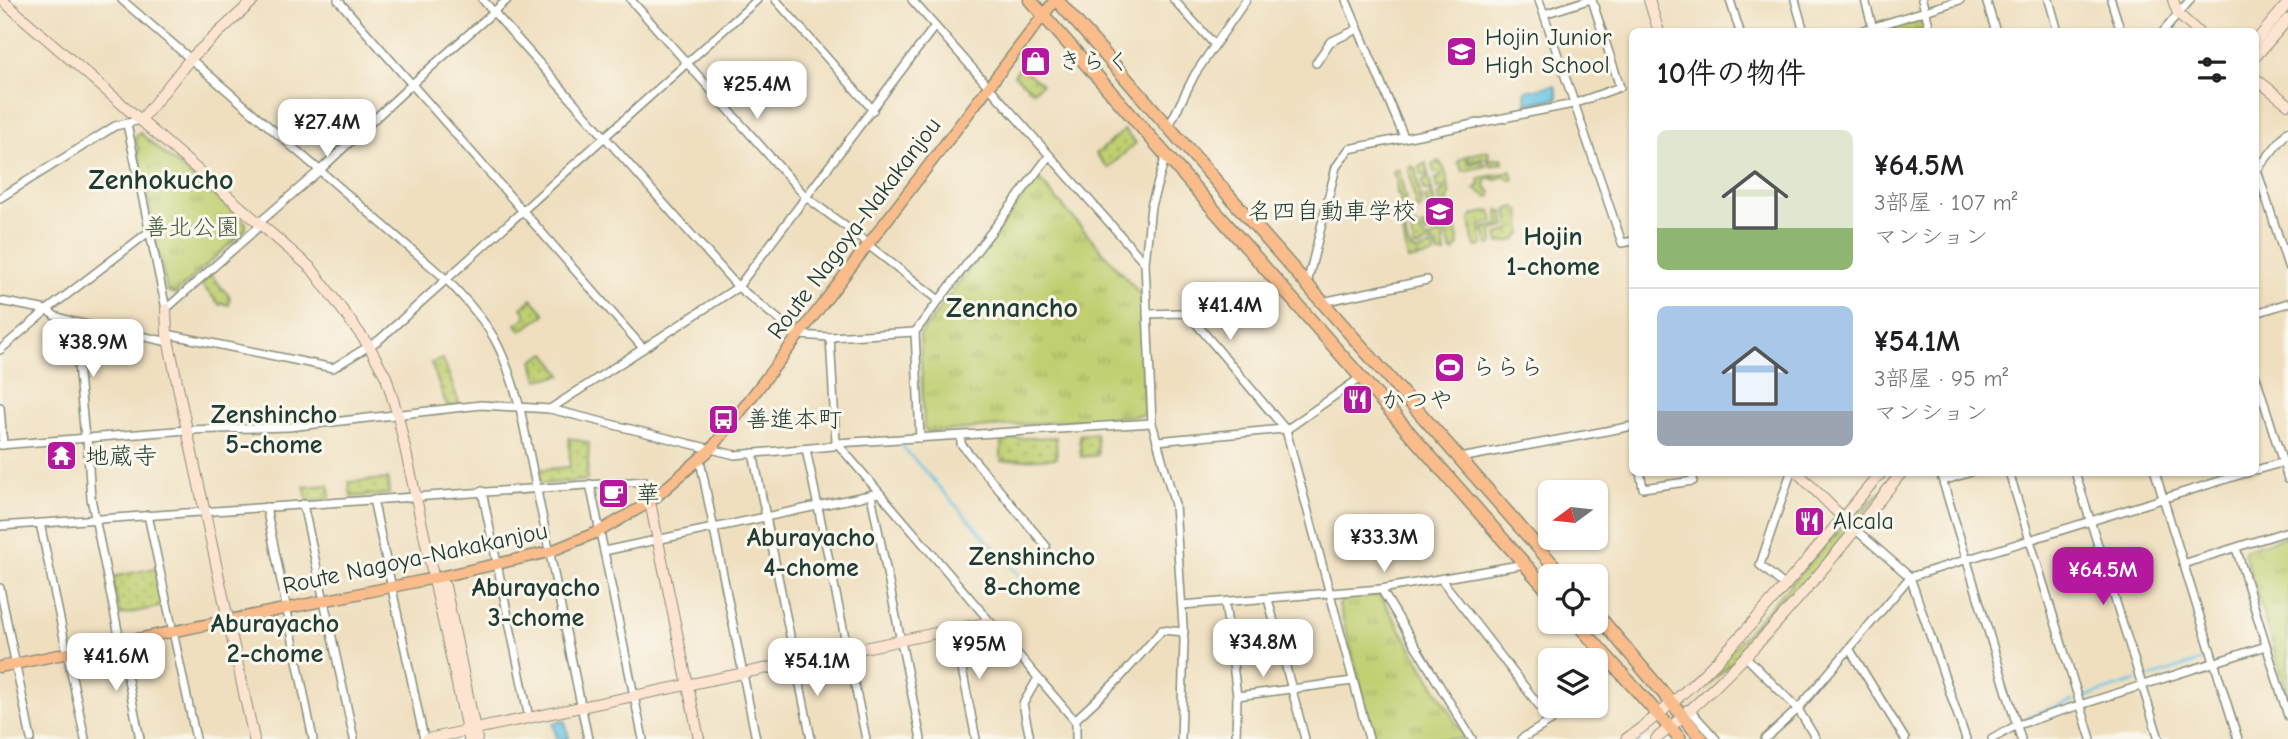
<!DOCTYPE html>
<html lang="ja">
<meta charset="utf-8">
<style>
:root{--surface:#fff;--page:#f6f6f6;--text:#202124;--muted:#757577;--line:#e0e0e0;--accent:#b5179e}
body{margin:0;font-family:"Comic Neue","Klee One",sans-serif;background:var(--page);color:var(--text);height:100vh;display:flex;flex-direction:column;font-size:26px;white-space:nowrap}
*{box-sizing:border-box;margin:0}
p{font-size:23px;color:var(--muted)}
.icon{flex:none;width:38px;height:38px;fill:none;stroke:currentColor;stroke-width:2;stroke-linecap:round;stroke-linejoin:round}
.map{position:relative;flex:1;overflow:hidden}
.side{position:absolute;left:1629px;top:28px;width:630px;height:448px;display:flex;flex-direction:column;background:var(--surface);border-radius:10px;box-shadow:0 2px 5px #0004}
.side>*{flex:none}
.needle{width:46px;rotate:255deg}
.fabs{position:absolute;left:1538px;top:480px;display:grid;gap:14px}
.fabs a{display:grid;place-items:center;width:70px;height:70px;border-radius:10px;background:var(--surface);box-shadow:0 2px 5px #0004;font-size:35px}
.price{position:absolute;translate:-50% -60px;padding:0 16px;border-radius:14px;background:#fff;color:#222;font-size:23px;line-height:46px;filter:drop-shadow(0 2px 4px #0008)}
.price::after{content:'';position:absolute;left:50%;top:42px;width:21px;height:16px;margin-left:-10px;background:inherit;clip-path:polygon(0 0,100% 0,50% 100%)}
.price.active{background:var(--accent);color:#fff}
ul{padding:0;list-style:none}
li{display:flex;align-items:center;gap:21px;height:175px;padding:0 28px}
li+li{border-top:2px solid var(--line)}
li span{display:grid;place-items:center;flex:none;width:196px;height:140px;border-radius:10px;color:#555}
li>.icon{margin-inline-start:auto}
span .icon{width:84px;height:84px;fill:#fffc;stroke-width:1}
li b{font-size:30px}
h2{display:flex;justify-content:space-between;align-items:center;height:84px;padding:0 28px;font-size:30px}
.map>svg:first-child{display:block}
.park{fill:url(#park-tufts);stroke:#708652;stroke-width:2}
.garden{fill:url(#garden-dots);stroke:#708652;stroke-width:2}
.water{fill:#68c4e6;stroke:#44808d;stroke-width:2}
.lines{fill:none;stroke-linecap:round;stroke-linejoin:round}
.stream{stroke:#68c4e6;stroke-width:2.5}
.street-casing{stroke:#878e7a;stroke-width:10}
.secondary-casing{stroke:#878e7a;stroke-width:12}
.primary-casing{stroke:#878e7a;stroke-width:13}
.highway-casing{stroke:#878e7a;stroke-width:15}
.street{stroke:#fff;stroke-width:7}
.secondary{stroke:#fde4d1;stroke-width:10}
.primary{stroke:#fabc8b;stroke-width:10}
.highway{stroke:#fabc8b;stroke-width:12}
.labels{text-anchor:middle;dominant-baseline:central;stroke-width:6;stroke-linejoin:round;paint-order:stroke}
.poi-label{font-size:24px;fill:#1f3d34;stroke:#fbf7ec;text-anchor:start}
.park-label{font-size:24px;fill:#3f5a40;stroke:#fbf7ec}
.street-label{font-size:24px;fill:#1f3d34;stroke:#fbf7ec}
.neighbourhood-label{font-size:26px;font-weight:bold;fill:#1f3d34;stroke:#fbf7ec}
.quarter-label{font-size:28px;font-weight:bold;fill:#1f3d34;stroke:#fbf7ec}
</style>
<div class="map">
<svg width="2288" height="739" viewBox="0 0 2288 739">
<defs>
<pattern id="park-tufts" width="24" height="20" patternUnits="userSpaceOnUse" patternTransform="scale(1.75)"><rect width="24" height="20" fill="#c0cf71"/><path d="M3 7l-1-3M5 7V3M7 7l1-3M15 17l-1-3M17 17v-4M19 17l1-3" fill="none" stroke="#9ba95e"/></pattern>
<pattern id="garden-dots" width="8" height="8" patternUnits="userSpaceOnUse" patternTransform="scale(1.75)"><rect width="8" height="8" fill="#c0cf71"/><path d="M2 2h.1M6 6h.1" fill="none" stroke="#9ba95e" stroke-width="1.8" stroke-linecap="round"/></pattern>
</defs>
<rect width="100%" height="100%" fill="#fbf7ec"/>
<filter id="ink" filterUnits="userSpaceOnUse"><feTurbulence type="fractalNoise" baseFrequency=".0143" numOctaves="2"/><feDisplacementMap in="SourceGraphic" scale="14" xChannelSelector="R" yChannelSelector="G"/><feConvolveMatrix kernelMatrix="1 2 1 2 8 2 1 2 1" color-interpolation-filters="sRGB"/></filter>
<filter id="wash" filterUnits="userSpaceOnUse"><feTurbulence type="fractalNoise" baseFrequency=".00686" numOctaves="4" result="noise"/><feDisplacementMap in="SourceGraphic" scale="28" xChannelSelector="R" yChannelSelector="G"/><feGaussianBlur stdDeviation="1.57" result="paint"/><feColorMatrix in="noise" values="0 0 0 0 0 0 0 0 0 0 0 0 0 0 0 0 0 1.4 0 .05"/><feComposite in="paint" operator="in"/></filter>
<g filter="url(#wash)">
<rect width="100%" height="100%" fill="#efdfbf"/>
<g class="park">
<polygon points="1921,19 1924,21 1927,31 1881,31"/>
<polygon points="140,133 246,223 246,229 175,294 167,291 135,137"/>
<polygon points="1038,178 1141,295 1144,412 1142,415 928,432 924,429 920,335"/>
<polygon points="2288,536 2288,695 2244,552 2245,549"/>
<polygon points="1377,595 1381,597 1466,739 1375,739 1339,605 1343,599"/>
</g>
<g class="garden">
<polygon points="1020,67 1042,84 1033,91 1014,75"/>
<polygon points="1124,130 1136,143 1108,168 1096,154"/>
<polygon points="1488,151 1490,160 1502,158 1503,163 1490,166 1487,159 1482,157 1473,162 1469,160 1468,155"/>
<polygon points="1465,156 1470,164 1482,160 1486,166 1463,171 1458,162"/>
<path d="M1439 161C1447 169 1451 192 1448 203L1441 205 1438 194 1443 192V188L1437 189 1435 179 1441 177 1440 173H1434L1432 165Z"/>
<polygon points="1426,163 1435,205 1428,208 1425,197 1431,195 1430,191 1424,191 1422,181 1427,179 1426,175 1421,175 1419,167"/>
<polygon points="1411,166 1415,168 1422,206 1419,210 1416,208 1409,169"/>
<polygon points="1397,169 1400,172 1407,208 1403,213 1400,210 1400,194 1397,194 1396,176 1394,176 1393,172"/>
<polygon points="1510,170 1514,179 1510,180 1503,176 1496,180 1492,178 1486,180 1485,187 1491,192 1491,196 1488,197 1475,189 1480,185 1479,178 1506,173"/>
<polygon points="1515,207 1520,211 1522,233 1516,240 1499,243 1497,234 1511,230 1507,210"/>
<polygon points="1498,210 1503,211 1506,227 1492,230 1493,244 1488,245 1484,228 1499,225"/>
<polygon points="1491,211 1494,221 1480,226 1483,245 1477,247 1473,242 1470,218 1473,215"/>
<polygon points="1450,219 1455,224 1459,245 1454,252 1451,250 1445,231 1438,229 1427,234 1423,231 1422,226"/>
<path d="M1416 225 1424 238 1431 239 1438 234 1443 235 1445 254H1439C1436 241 1428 239 1419 248L1414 247 1410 229Z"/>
<path d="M1402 228 1405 229C1407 239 1407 250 1418 252L1431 246 1434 249V255L1408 260Z"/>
<polygon points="211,275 230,297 229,305 222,303 220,305 201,284"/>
<polygon points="532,299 545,314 521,331 516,324 525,318 526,314 522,308"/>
<polygon points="546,353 562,375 538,380 533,361"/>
<polygon points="443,359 460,405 447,406 431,363"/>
<polygon points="1096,433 1098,455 1081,457 1079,435"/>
<polygon points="1056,437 1057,458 1001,461 1001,439"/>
<polygon points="569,438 589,443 587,480 543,484 540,482 537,470 570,467"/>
<polygon points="388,479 389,494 351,497 349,482"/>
<polygon points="329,485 330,499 311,501 307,498 304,487"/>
<polygon points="1882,491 1768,627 1706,687 1702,682 1855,513"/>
<polygon points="156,568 164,606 120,615 112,577"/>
</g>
<g class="water">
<polygon points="1555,85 1558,98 1527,104 1525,91"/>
<polygon points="565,721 569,739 557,739 553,723"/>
</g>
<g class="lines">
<g class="stream">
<polyline points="902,446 1027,584"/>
<polyline points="2146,679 2206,659 2193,617"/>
<polyline points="2085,697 2136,681"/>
<polyline points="2028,716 2073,701"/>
<polyline points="2229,730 2232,739"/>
</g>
</g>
</g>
<g filter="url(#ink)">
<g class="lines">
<defs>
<g id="street">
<path d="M122 0 447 280C492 326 503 346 520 408L588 739"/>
<polyline points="338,0 643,348"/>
<polyline points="483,0 738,287 798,335 830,337 915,332"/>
<polyline points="631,0 806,197 869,244"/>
<polyline points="776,0 873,110"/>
<polyline points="912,0 1145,263"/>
<polyline points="1174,0 1214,44"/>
<polyline points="1346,0 1404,137"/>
<polyline points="1539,0 1622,243 1633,241"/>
<polyline points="1730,0 1740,32"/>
<polyline points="1795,0 1804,32"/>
<polyline points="1865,0 1874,32"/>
<polyline points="1922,0 1931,32"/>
<polyline points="1986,0 1996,32"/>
<polyline points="2049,0 2058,32"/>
<polyline points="2111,0 2121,32"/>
<polyline points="1544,14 1588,0"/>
<polyline points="1858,32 1960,0"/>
<polyline points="2163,32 2190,0"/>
<polyline points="1316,63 1330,42 1358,29"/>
<polyline points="127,124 166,309 262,224"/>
<polyline points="1169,126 1195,74 1246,0"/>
<polyline points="1166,155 1151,206 1145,263 1152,423 1175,505 1184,641 1181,739"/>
<polyline points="2257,170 2288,266"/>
<polyline points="2256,171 2288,131"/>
<polyline points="0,198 115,126 141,120"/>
<polyline points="260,222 319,171 412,84 507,0"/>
<polyline points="868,245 939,300"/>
<polyline points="1307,284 1336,167 1349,149 1573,104 1620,87 1592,0"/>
<polyline points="0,301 47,310 55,316 74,322 169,342"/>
<polyline points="1322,302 1427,280"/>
<polyline points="2256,313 2288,303"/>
<polyline points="1147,314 1181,313 1189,315 1286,430 1369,739"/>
<polyline points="74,322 85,438"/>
<polyline points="167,334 333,368 379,340 757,0"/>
<polyline points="830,337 836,442 1076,722 1076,739"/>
<polyline points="0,350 47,310 150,231"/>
<polyline points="2256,377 2288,479"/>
<polyline points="0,407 3,445"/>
<polyline points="550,409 738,287 935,26"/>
<polyline points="1286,430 1360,378"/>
<polyline points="961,436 961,444 1046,546"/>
<polyline points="87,438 91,498 140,739"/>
<polyline points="920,438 915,332 1049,156"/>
<polyline points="1157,441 1284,429"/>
<polyline points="0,445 187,430 289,427 481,405 550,409 735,455 833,446 837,443 1152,423"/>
<polyline points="806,449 866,739"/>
<polyline points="753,453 811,739"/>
<polyline points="1460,458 1633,426"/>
<polyline points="700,460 756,739"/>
<polyline points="2256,470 2288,461"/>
<polyline points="1640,472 1643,488 1693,481 1693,472"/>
<polyline points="1940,472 2021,739"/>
<polyline points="2009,472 2091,739"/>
<polyline points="2075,472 2159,739"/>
<polyline points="2155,472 2238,739"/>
<polyline points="1943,481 1971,472"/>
<polyline points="590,484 643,739"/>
<polyline points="482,491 529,718"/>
<polyline points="871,495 921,739"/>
<polyline points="373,499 424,739"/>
<polyline points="303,504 354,739"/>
<polyline points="266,507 313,739"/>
<polyline points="148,515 196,739"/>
<polyline points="40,523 85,739"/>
<polyline points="0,526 645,481 650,502"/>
<polyline points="1856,530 1910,577 1966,739"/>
<polyline points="2236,548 2288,716"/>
<polyline points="604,551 879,493"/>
<polyline points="2183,564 2288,531"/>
<polyline points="1441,579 1551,721 1521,739"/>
<polyline points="1784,585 1760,565 1791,472"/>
<polyline points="0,588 31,739"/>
<polyline points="1381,589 1472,739"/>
<polyline points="1268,599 1305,739"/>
<polyline points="1225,602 1237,696 1236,739"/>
<polyline points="1182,605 1381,589 1525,564"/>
<polyline points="954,629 976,739"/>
<polyline points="1850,650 1905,739"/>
<polyline points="1746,657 1798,709 1816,739"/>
<polyline points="1237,696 1353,681"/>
<polyline points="1687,709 1691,711 1716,739"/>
<polyline points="1075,720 1119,679 1162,630 1184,632"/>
<polyline points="1030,739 1023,704 1038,678"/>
<polyline points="1765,739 1798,709 1910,577 2249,472"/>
<polyline points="1992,739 2017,725 2266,646"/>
</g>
<g id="secondary">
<polyline points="2,0 312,269 369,346 386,377 398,416 469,739"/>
<polyline points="1649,0 1659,32"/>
<polyline points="2173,0 2178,14 2198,32"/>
<polyline points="2256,41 2288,3"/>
<polyline points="2256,56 2288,19"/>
<polyline points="2256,79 2288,104"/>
<polyline points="141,120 190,59 254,0"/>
<polyline points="166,309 167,334 187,430 254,739"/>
<polyline points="1797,472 1842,517"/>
<polyline points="650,502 699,739"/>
<polyline points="436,578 445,586 477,739"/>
<polyline points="427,739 989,622"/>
<path d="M1626 739C1725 670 1802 562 1882 472"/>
<path d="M1656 739C1751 662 1826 567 1902 472"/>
</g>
<polyline id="primary" points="0,667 435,578 549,552 600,531 650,502 712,448 734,420 1055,0"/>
<g id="highway">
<polyline points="1030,0 1550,593"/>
<polyline points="1057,0 1563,576"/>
<polyline points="1596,613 1702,739"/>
<polyline points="1575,621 1680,739"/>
</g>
</defs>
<use href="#street" class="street-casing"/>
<use href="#secondary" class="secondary-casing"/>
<use href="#primary" class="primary-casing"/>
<use href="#highway" class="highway-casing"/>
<use href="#street" class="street"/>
<use href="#secondary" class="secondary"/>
<use href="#primary" class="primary"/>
<use href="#highway" class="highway"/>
</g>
</g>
<defs>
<symbol id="school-square" viewBox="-11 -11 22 22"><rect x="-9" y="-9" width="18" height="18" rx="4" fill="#b5179e" stroke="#fbf7ec"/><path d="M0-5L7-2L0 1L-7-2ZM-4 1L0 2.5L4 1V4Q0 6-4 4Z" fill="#fff"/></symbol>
<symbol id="shop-square" viewBox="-11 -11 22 22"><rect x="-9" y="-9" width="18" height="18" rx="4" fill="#b5179e" stroke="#fbf7ec"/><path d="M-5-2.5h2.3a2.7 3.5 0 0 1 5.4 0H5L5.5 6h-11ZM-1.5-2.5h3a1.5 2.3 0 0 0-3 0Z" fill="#fff"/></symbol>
<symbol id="university-square" viewBox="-11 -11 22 22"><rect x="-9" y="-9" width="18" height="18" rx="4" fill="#b5179e" stroke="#fbf7ec"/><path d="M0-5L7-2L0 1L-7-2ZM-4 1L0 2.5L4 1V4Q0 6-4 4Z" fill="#fff"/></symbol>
<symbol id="stadium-square" viewBox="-11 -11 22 22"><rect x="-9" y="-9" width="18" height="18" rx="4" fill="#b5179e" stroke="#fbf7ec"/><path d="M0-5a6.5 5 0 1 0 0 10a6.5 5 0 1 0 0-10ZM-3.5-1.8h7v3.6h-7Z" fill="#fff"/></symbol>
<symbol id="restaurant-square" viewBox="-11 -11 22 22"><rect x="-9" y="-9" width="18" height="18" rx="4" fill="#b5179e" stroke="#fbf7ec"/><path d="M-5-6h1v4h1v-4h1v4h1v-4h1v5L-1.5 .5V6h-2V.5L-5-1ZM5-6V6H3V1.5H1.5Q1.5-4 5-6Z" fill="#fff"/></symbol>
<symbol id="bus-square" viewBox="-11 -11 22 22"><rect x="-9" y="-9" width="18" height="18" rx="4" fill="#b5179e" stroke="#fbf7ec"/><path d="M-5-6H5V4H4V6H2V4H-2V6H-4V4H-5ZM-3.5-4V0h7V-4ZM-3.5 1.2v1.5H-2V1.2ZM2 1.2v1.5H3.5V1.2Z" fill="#fff"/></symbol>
<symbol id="temple-square" viewBox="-11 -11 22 22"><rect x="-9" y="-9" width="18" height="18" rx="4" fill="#b5179e" stroke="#fbf7ec"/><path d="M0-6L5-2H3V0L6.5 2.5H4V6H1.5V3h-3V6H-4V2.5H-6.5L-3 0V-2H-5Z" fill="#fff"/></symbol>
<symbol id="cafe-square" viewBox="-11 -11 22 22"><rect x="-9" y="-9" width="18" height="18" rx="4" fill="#b5179e" stroke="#fbf7ec"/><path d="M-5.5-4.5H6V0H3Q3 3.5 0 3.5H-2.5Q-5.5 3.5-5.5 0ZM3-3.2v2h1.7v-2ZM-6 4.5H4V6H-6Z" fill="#fff"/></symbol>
</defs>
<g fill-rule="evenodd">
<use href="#school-square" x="1444" y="34" width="35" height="35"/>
<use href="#shop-square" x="1018" y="44" width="35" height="35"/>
<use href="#university-square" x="1422" y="194" width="35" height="35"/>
<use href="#stadium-square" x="1432" y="350" width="35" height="35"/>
<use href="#restaurant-square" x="1340" y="382" width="35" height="35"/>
<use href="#bus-square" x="706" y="402" width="35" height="35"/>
<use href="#temple-square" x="44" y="438" width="35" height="35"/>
<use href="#cafe-square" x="596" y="476" width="35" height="35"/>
<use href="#restaurant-square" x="1792" y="504" width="35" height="35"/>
</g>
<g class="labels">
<g class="poi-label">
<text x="1485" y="37">Hojin Junior<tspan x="1485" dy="28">High School</tspan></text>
<text x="1058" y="61">きらく</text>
<text x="1416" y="211" text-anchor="end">名四自動車学校</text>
<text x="1472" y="367">ららら</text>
<text x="1381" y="400">かつや</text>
<text x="746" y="419">善進本町</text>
<text x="85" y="456">地蔵寺</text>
<text x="636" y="494">華</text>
<text x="1833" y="521">Alcala</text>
</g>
<g class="park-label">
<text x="192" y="227">善北公園</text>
</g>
<g class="street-label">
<text transform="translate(854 228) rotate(-53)">Route Nagoya-Nakakanjou</text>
<text transform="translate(415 558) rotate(-12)">Route Nagoya-Nakakanjou</text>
</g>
<g class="neighbourhood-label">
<text x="1553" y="237">Hojin<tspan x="1553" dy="30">1-chome</tspan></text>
<text x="274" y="415">Zenshincho<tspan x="274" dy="30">5-chome</tspan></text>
<text x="811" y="538">Aburayacho<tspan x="811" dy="30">4-chome</tspan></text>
<text x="1032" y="557">Zenshincho<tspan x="1032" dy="30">8-chome</tspan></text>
<text x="536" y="588">Aburayacho<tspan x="536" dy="30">3-chome</tspan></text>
<text x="275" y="624">Aburayacho<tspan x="275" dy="30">2-chome</tspan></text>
</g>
<g class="quarter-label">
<text x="161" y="180">Zenhokucho</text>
<text x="1012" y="308">Zennancho</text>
</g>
</g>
</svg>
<div class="fabs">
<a><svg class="needle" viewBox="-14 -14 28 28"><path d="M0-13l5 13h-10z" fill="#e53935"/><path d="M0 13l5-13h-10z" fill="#757577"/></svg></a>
<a><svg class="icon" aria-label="locate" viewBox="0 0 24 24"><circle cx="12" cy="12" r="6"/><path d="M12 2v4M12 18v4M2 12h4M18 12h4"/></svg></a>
<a><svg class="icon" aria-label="layers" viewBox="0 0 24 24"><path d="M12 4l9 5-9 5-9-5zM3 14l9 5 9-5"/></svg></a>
</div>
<b class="price" style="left:757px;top:121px">¥25.4M</b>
<b class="price" style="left:327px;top:159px">¥27.4M</b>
<b class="price" style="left:1230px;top:342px">¥41.4M</b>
<b class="price" style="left:93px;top:379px">¥38.9M</b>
<b class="price" style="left:1384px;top:574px">¥33.3M</b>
<b class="price active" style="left:2103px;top:607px">¥64.5M</b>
<b class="price" style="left:1263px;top:679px">¥34.8M</b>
<b class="price" style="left:979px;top:681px">¥95M</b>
<b class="price" style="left:116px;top:693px">¥41.6M</b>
<b class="price" style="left:817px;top:698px">¥54.1M</b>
<section class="side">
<h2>10件の物件<svg class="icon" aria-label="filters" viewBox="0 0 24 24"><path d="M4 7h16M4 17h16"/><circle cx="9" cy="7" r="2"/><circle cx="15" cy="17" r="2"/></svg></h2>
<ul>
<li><span style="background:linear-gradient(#dfe7d0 70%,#8fb573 0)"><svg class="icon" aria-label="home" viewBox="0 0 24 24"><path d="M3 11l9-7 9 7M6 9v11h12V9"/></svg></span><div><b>¥64.5M</b><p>3部屋 · 107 m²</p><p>マンション</p></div></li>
<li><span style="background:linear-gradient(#a9c7e8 75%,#9aa5b1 0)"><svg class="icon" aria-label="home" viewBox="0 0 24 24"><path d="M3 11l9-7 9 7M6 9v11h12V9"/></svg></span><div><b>¥54.1M</b><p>3部屋 · 95 m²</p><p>マンション</p></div></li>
</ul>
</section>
</div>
